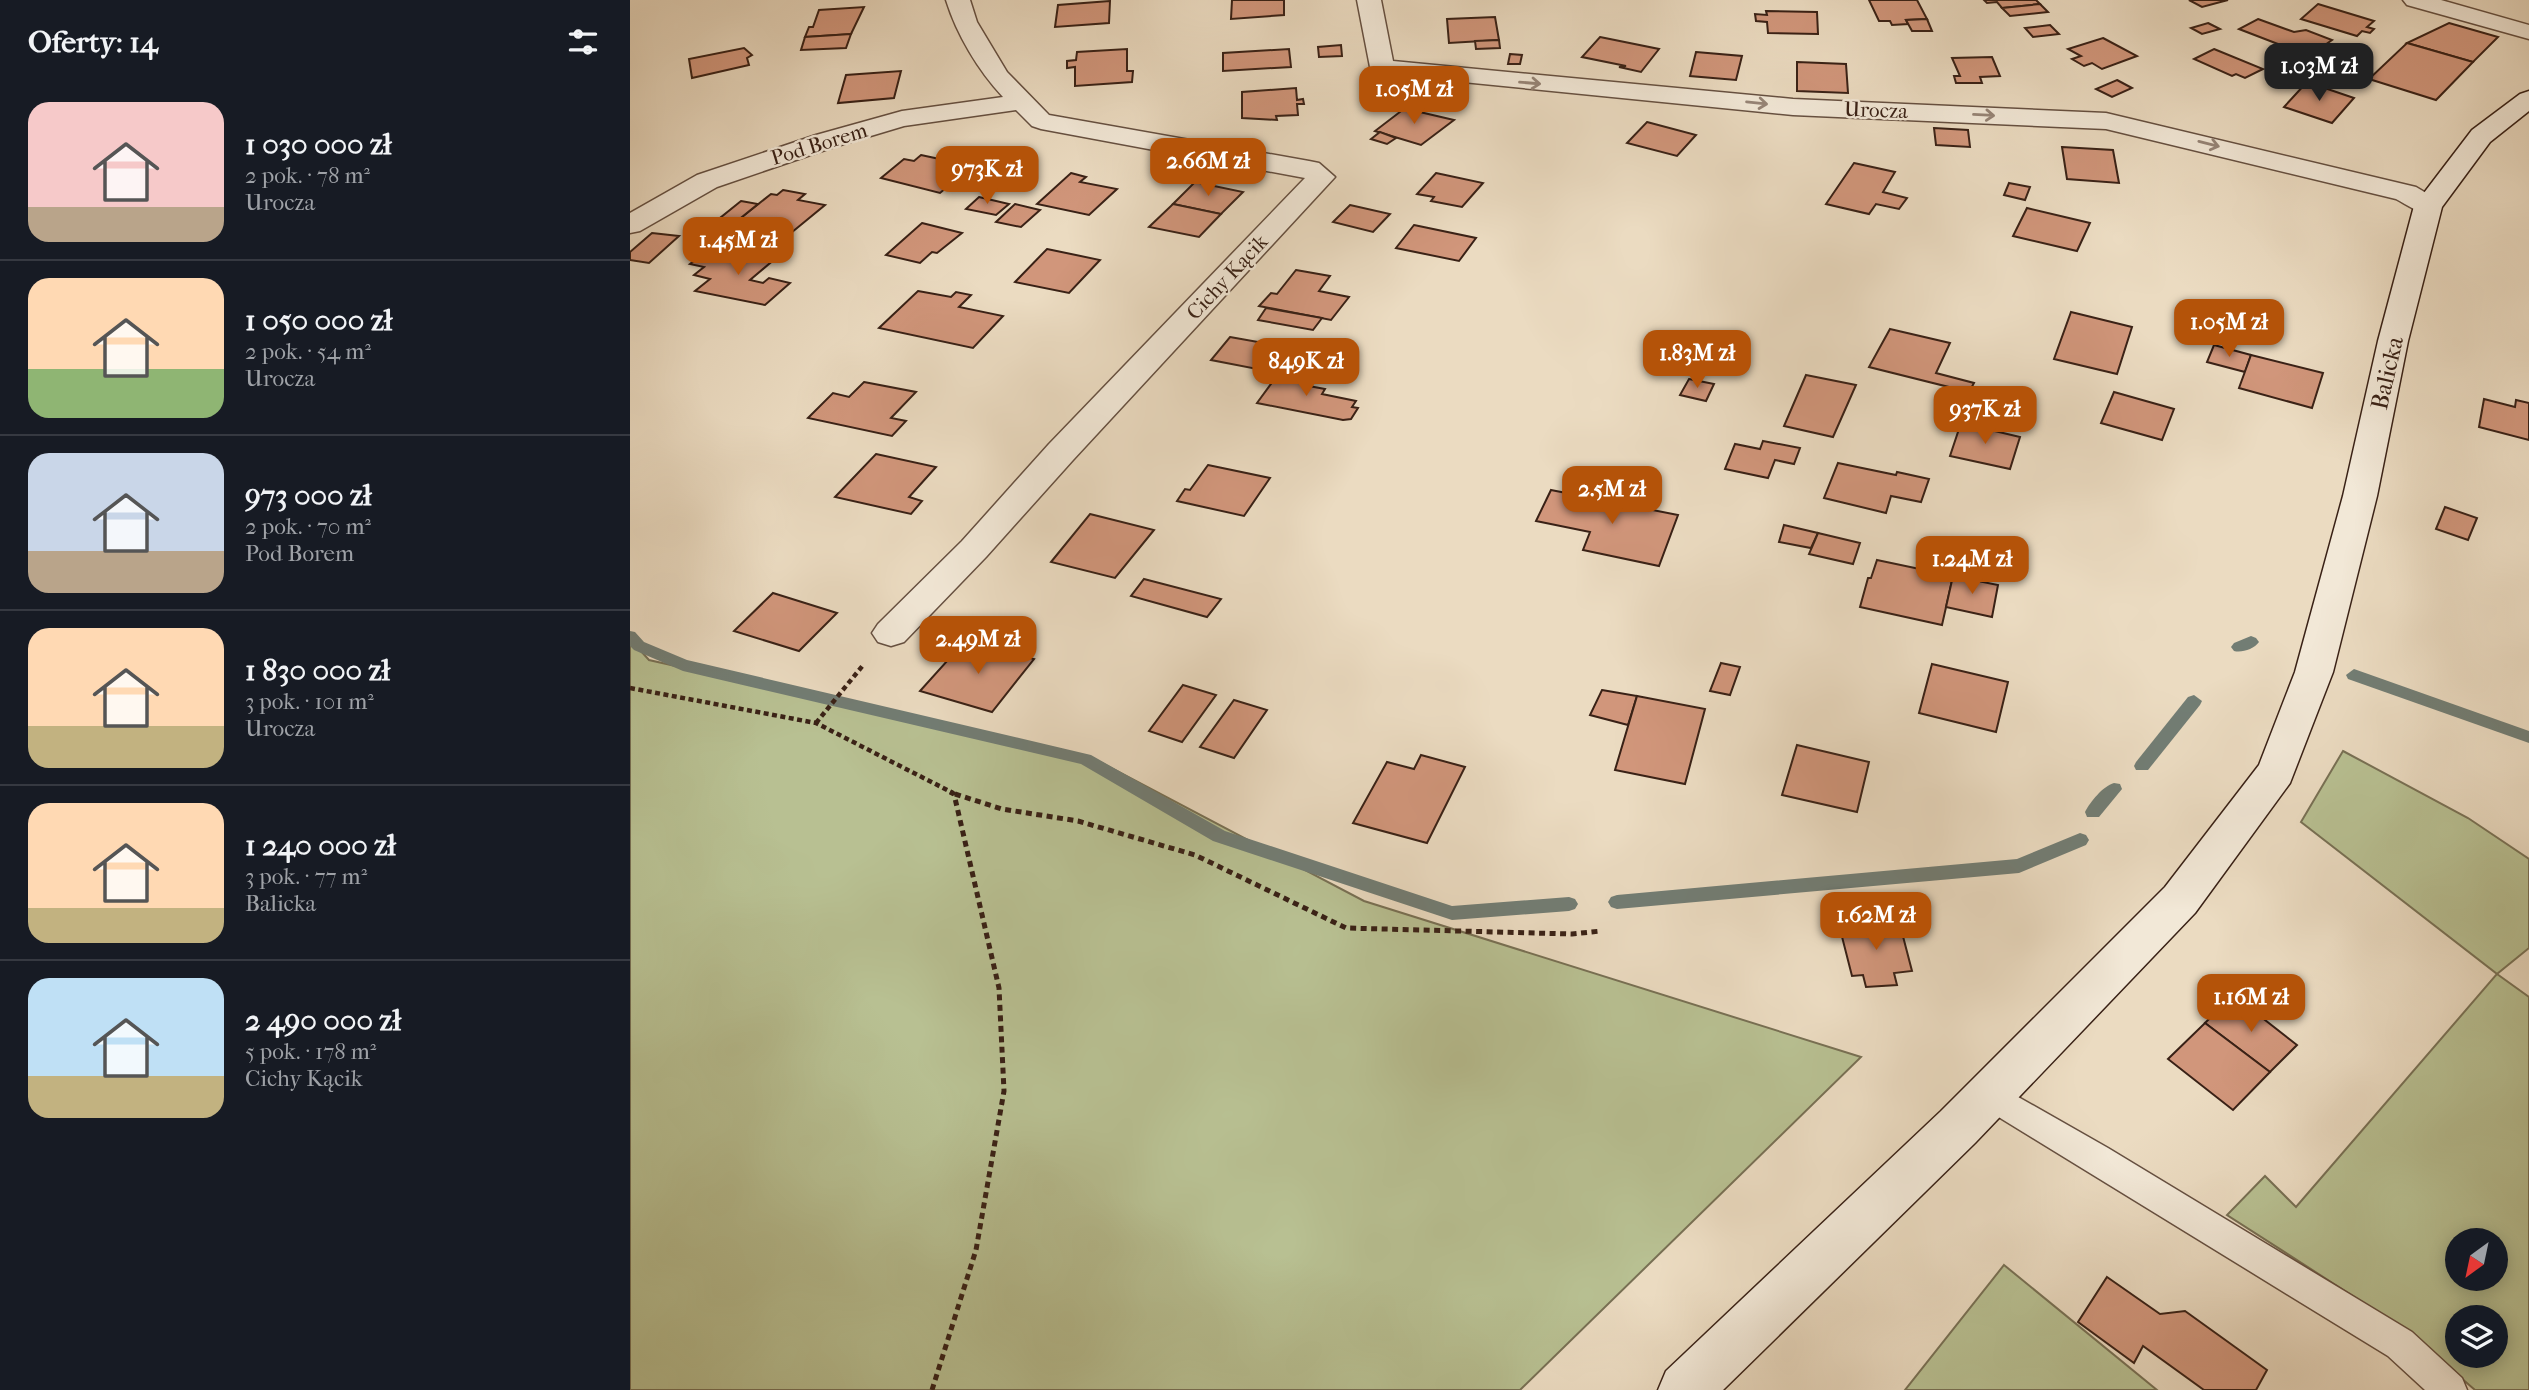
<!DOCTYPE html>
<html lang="pl">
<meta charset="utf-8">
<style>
:root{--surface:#171b24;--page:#20242c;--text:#f1f3f6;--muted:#9ea1a6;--line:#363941;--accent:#b45309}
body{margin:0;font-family:"IM FELL French Canon",serif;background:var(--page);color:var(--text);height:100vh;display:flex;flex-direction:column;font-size:26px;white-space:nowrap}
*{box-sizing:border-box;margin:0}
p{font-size:23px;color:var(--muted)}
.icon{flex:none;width:38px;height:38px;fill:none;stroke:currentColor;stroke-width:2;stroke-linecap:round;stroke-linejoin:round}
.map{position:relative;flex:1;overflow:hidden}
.panel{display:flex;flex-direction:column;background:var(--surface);width:630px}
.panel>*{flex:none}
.needle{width:46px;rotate:213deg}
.buttons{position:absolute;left:1815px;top:1228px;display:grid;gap:14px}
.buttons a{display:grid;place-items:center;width:63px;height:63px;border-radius:50%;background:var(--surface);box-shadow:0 4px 18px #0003;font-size:35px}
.price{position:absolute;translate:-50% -60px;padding:0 16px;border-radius:14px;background:var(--accent);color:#fff;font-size:23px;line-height:46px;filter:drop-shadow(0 2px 4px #0008)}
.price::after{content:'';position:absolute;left:50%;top:42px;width:21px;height:16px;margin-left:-10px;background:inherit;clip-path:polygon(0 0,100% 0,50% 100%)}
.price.current{background:#222;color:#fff}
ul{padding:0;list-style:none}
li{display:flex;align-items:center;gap:21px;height:175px;padding:0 28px}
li+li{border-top:2px solid var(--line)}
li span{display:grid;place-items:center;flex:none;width:196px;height:140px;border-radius:21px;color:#555}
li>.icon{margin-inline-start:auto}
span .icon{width:84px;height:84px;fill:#fffc;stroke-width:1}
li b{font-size:30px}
h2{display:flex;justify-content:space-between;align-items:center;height:84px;padding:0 28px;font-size:30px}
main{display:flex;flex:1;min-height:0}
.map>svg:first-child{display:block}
.green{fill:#b8c092;stroke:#787054;stroke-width:2;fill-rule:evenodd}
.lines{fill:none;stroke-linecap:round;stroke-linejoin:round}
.stream{fill:#727d74;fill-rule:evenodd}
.building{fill:#d1967b;stroke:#392116;stroke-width:2}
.lane-casing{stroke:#665041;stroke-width:3}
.street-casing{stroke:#665041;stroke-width:3}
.secondary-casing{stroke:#392116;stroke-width:3}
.path-far1{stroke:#392116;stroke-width:4.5;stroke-dasharray:5 3.5;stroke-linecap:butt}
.path{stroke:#392116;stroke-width:5;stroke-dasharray:6 4.5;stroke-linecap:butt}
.lane{fill:#f2e8d7;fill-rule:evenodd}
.street{fill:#f2e8d7;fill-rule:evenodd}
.secondary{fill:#f2e8d7;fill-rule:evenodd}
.oneway{stroke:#968476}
.labels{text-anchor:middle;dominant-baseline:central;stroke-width:5;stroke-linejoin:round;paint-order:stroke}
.far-street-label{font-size:21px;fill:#392116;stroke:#f2e8d7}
.street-label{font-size:24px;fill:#392116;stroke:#f2e8d7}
</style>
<main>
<section class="panel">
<h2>Oferty: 14<svg class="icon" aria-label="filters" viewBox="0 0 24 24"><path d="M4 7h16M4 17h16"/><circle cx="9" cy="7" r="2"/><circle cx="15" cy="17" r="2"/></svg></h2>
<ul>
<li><span style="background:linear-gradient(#f6c9c9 75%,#b9a48a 0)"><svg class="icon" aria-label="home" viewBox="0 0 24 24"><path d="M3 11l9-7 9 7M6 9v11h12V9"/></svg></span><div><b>1 030 000 zł</b><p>2 pok. · 78 m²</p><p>Urocza</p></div></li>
<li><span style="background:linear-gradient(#ffd9b3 65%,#8fb573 0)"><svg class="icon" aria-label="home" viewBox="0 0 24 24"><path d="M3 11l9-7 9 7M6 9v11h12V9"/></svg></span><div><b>1 050 000 zł</b><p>2 pok. · 54 m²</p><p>Urocza</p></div></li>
<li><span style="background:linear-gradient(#c9d6e8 70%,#b9a48a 0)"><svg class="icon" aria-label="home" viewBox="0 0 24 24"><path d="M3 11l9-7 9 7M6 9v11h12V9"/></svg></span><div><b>973 000 zł</b><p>2 pok. · 70 m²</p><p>Pod Borem</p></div></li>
<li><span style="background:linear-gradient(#ffd9b3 70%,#c2b280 0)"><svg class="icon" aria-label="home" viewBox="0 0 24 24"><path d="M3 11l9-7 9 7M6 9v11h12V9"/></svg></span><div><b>1 830 000 zł</b><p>3 pok. · 101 m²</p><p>Urocza</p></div></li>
<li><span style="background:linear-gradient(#ffd9b3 75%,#c2b280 0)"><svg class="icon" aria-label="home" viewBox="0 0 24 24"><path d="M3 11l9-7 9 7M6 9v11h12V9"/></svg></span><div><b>1 240 000 zł</b><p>3 pok. · 77 m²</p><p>Balicka</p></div></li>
<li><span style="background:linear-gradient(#bfe0f5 70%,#c2b280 0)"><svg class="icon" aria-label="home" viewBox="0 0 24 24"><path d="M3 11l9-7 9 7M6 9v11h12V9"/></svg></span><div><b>2 490 000 zł</b><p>5 pok. · 178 m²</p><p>Cichy Kącik</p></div></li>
</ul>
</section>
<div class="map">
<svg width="1899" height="1390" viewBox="0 0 1899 1390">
<rect width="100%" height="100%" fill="#ebdbc1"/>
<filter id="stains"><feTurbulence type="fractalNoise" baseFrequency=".00286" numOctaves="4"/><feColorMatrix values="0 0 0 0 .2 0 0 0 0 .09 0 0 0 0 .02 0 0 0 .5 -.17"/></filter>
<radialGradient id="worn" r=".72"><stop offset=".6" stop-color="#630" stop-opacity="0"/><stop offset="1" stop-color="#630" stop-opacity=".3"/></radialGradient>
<g class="green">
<polygon points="0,639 19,660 470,762 734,901 1231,1057 890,1390 0,1390"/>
<path d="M1713 751 1838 818 1899 859V948L1867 974 1899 997V1390H1845L1777 1331 1597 1215 1635 1176 1666 1207 1867 974 1671 822ZM1827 1241H1866V1279H1827ZM1827 1318H1866V1356H1827Z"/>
<polygon points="1374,1265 1527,1390 1275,1390"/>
</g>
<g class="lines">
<g class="stream">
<polygon points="0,631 5,632 14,642 57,660 461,755 595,831 822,906 939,897 945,899 948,904 945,909 939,911 822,920 583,841 451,764 53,671 4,650 0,646"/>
<path d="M1621 636 1626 638 1629 642C1624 649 1612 653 1604 651L1601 647 1604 643Z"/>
<polygon points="1724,669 1899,731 1899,743 1718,679 1716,675"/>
<polygon points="1564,695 1572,701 1570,705 1518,770 1506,770 1504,766 1506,762 1558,697"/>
<path d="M1484 783 1490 784 1492 789 1469 817H1457L1455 812C1460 802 1473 786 1484 783Z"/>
<polygon points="1450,833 1456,835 1459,840 1456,845 1389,873 987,909 981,907 978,902 981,897 987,895 1387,859"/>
</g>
</g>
<g class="building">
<polygon points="602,0 654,0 654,15 601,19"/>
<polygon points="1239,0 1287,0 1297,19 1276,20 1278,24 1262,25 1260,21 1249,21"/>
<polygon points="1354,0 1406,0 1410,4 1372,8 1367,2 1357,3"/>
<polygon points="1559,0 1598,0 1572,7"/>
<polygon points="480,1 479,23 425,27 428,5"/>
<polygon points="1410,4 1418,12 1380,16 1372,8"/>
<polygon points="1688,4 1744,21 1737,27 1744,29 1740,33 1732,31 1727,36 1671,19"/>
<polygon points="234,7 221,34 175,37 179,27 183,27 189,10"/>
<polygon points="1136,11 1187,12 1188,34 1138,33 1137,22 1126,21 1125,14 1137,15"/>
<polygon points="865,17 869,40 819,43 817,19"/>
<polygon points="1297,19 1302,31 1282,31 1276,20"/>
<polygon points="1628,19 1664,32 1676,30 1702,40 1695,45 1710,50 1692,61 1609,29"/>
<polygon points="1578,23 1590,29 1572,34 1561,28"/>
<polygon points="1819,23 1868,37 1843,62 1777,43"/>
<polygon points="1420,25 1429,34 1403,37 1395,28"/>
<polygon points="221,34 216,48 171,50 175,37"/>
<polygon points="970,37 1029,49 1011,72 989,67 996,66 952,57"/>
<polygon points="1473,38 1507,56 1472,69 1462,63 1454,66 1442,59 1451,56 1438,49"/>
<polygon points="869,40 870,48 846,49 845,41"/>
<polygon points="1777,43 1843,62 1806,100 1739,79"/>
<polygon points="711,45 712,56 689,57 688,47"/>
<polygon points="114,48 122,55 117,58 119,65 62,78 59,59"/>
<polygon points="497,49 497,71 503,71 502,82 445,86 445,67 437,68 437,61 446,60 447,52"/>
<polygon points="659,49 661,67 593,71 593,53"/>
<polygon points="1584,49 1633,69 1615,78 1606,74 1602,76 1564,59"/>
<polygon points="1066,52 1112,56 1106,80 1060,76"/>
<polygon points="880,54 892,55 890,64 878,64"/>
<polygon points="1362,57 1370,76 1350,77 1352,83 1326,83 1324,76 1330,76 1322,58"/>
<polygon points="1167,62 1216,64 1218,93 1167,91"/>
<polygon points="271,71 264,98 208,103 216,75"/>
<polygon points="1487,80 1502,88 1482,97 1466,89"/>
<polygon points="1677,82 1724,98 1702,123 1654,107"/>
<polygon points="666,88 667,100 673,99 674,104 667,104 668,115 646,116 647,120 612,118 612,92"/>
<polygon points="779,105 777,109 824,120 791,145 745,131"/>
<polygon points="1017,122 1066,135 1047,156 997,143"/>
<polygon points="1304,128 1338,130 1340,147 1306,145"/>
<polygon points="750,132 766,138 757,144 741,139"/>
<polygon points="1432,147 1483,150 1489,183 1437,179"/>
<polygon points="291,155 342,166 310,193 251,178 274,159 284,161"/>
<polygon points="1224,163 1265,172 1253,192 1277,198 1269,209 1246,204 1239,214 1196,204"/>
<polygon points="441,173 456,177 450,182 487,189 459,215 407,204"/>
<polygon points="806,173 853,183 832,207 801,201 804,197 787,194"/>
<polygon points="565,182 613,192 591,214 543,204"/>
<polygon points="1379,183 1400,187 1395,200 1374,195"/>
<polygon points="153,190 175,194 168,200 195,205 161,233 107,221 141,194 147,195"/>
<polygon points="349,197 379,204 366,215 336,209"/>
<polygon points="111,201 128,204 107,221 90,218"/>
<polygon points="385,204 410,210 391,227 366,222"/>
<polygon points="543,204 591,214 569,237 519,227"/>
<polygon points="720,205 760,214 743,232 703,222"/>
<polygon points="1397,208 1460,223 1447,251 1383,236"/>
<polygon points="292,223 332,233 307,253 302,252 290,263 256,255"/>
<polygon points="784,225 846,238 829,261 766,248"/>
<polygon points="22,233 49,236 19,263 0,260 0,252"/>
<polygon points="417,249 470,260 439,293 385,282"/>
<polygon points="77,251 106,257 113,251 146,258 120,280 133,283 139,278 160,283 135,305 65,291 80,279 64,275 74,267 60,264"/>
<polygon points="666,270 700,276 689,291 719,297 701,320 629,306 641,293 647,294"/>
<polygon points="288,291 321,297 326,292 341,295 329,307 373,316 343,348 249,328"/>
<polygon points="636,308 692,318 683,330 628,320"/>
<polygon points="1441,312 1502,327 1487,374 1424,359"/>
<polygon points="1260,329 1320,343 1306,373 1344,383 1339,392 1239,367"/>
<polygon points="600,337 645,345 627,369 581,360"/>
<polygon points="1584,345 1621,355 1615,372 1577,362"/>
<polygon points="1621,355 1693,373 1682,408 1609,388"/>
<polygon points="649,373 684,380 679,386 695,389 692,394 726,401 722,407 728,408 721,419 713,420 627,403"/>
<polygon points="1176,375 1226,385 1203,437 1154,426"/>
<polygon points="1059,379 1084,384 1076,401 1050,395"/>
<polygon points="234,382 286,392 261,418 276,421 262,436 178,418 203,393 219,397"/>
<polygon points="1484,392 1544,409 1532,440 1471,423"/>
<polygon points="1854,399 1885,407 1886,400 1899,403 1899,440 1849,427"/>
<polygon points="1331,423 1390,437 1380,469 1320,456"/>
<polygon points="1133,441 1170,448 1164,464 1145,460 1138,478 1095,469 1105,444 1130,449"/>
<polygon points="246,454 306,467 279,497 292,501 281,514 205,497"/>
<polygon points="1208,463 1266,475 1267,472 1299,479 1291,502 1261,496 1256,513 1194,498"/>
<polygon points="578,465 640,478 614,516 547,501 555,489 560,490"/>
<polygon points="921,490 1048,515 1029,566 953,550 960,532 906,521"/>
<polygon points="1815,507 1847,518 1838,540 1806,529"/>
<polygon points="460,514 524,530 485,578 421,562"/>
<polygon points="1154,525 1188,533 1181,548 1149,542"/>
<polygon points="1188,533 1230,543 1223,564 1179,554"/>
<polygon points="1247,560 1323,576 1312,625 1230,607 1238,578 1241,578"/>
<polygon points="1323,576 1368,585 1362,617 1316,607"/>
<polygon points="514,579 591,599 577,617 501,596"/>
<polygon points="143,593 207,613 169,651 104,631"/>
<polygon points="335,641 404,659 362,712 290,691"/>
<polygon points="1091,663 1110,667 1100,695 1080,691"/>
<polygon points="1302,664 1378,682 1366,732 1289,713"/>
<polygon points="553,685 586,695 552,742 519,731"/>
<polygon points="972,690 1007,696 998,725 960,715"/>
<polygon points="1007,696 1075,709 1055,784 985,770"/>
<polygon points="604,700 637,710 604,758 570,747"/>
<polygon points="1167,745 1239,762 1227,812 1152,795"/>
<polygon points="791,755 835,767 797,843 723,823 757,762 784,769"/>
<polygon points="1269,921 1282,971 1264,973 1267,985 1236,987 1233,975 1222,976 1209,925"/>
<polygon points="1603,995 1667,1045 1640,1072 1575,1023"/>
<polygon points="1575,1023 1640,1072 1603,1110 1538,1059"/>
<polygon points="1477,1277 1530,1314 1555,1311 1637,1370 1626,1390 1574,1390 1513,1346 1504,1363 1448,1322"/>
</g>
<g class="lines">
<defs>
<polygon id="lane" points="1360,1081 1478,1148 1782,1332 1832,1378 1837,1390 1795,1390 1758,1356 1349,1105 1345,1095 1349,1085"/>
<g id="street">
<path d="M316 0H340L347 22 377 72 419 115 679 161 689 163 705 177 443 460 356 557 274 642 261 646 248 642 242 633 248 624 332 541 419 444 675 178 411 129 402 126 386 110 274 126 204 147 87 187 10 231 0 233V213L67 175 186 135 272 111 373 97C348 70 327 35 316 0Z"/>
<path d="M727 0H751L763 61 1163 99 1476 113 1786 187 1808 200 1812 206 1808 212C1791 216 1781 207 1766 199L1476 129 1163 115 752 74 743 72 740 67Z"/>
<polygon points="1773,0 1811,0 1899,25 1899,39 1777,5"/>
</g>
<polygon id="secondary" points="1899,91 1899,111 1860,142 1812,207 1778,341 1747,496 1703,672 1660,783 1565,913 1345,1143 1093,1390 1028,1390 1036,1371 1311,1111 1535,887 1629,765 1665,672 1713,496 1748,341 1784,206 1842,130 1890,94"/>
</defs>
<use href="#lane" class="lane-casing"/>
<use href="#street" class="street-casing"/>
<use href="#secondary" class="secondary-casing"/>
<g class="path-far1">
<polyline points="0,688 186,723 323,793"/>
<polyline points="186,723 234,664"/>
</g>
<g class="path">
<polyline points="325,794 372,809 448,821 565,855 716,928 942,934 971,931"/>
<polyline points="302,1390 346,1250 374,1091 369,988 324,794 320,792"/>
</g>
<use href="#lane" class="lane"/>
<use href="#street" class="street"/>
<use href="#secondary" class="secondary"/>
</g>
<defs><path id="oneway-shaft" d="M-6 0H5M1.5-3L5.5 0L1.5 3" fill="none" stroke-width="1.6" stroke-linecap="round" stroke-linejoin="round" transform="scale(1.75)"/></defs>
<g class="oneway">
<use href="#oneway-shaft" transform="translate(900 83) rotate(5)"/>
<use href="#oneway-shaft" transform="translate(1127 103) rotate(6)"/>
<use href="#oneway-shaft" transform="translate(1354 115) rotate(3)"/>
<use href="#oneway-shaft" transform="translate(1579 144) rotate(14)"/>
</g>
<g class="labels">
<g class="far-street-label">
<text transform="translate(1246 110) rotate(2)">Urocza</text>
<text transform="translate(189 144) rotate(-17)">Pod Borem</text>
<text transform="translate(597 277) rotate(-47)">Cichy Kącik</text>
</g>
<g class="street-label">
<text transform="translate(1757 373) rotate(-77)">Balicka</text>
</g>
</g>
<rect width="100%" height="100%" filter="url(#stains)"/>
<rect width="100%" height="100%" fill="url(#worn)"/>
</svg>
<div class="buttons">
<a><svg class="needle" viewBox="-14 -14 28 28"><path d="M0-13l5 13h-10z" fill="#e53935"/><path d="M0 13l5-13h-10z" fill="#9ea1a6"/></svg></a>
<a><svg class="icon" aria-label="layers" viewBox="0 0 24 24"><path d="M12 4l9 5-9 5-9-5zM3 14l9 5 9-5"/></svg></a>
</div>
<b class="price current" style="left:1689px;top:103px">1.03M zł</b>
<b class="price" style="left:784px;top:126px">1.05M zł</b>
<b class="price" style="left:578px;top:198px">2.66M zł</b>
<b class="price" style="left:357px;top:206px">973K zł</b>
<b class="price" style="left:108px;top:277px">1.45M zł</b>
<b class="price" style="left:1599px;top:359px">1.05M zł</b>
<b class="price" style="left:1067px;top:390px">1.83M zł</b>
<b class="price" style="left:676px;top:398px">849K zł</b>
<b class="price" style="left:1355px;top:446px">937K zł</b>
<b class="price" style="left:982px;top:526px">2.5M zł</b>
<b class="price" style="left:1342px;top:596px">1.24M zł</b>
<b class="price" style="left:348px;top:676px">2.49M zł</b>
<b class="price" style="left:1246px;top:952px">1.62M zł</b>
<b class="price" style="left:1621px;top:1034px">1.16M zł</b>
</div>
</main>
